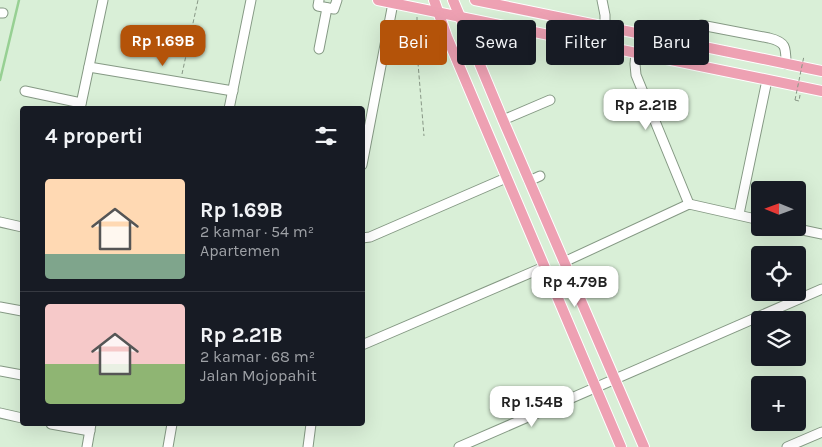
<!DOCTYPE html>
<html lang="id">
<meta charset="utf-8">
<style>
:root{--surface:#171b24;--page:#242831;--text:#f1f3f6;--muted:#9ea1a6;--line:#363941;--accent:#b45309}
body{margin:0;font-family:Karla,sans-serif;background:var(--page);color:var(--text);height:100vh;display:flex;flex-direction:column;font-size:19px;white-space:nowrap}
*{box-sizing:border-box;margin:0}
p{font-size:16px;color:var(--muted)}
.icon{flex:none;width:28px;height:28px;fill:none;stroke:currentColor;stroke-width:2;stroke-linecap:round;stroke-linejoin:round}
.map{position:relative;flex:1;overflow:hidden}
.details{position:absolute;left:20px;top:106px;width:345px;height:320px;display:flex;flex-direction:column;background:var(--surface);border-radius:5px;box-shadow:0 5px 20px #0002}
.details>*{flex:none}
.top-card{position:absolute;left:380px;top:20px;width:366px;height:45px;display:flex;gap:10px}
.needle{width:32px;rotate:271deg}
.tools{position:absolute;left:751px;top:181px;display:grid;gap:10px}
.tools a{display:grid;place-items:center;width:55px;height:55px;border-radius:5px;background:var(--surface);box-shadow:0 5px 20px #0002;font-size:25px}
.price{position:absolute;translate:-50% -42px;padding:0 11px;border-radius:10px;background:#fff;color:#222;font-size:16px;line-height:32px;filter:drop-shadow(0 1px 2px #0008)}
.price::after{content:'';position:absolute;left:50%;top:30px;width:15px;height:11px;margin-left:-8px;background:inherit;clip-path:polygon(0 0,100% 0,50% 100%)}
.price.on{background:var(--accent);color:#fff}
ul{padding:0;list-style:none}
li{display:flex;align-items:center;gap:15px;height:125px;padding:0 25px}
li+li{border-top:1px solid var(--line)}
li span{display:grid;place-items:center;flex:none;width:140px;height:100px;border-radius:5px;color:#555}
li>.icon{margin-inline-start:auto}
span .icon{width:60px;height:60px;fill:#fffc;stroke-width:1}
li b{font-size:21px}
h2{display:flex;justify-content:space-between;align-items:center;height:60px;padding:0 25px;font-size:21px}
.pill{padding:0 18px;border-radius:5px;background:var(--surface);box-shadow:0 5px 20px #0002;font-size:18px;line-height:45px}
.pill.on{background:var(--accent);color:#fff}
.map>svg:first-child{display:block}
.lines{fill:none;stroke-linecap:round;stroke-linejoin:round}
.stream{stroke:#97d093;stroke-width:2.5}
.minor-casing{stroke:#859984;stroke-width:11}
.major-casing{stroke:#fff;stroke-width:12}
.path{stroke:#879685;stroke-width:1;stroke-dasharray:4 2.5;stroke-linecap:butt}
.minor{stroke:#fff;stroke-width:9}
.major{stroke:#eea1b3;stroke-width:10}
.path-bridge{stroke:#879685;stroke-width:1;stroke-dasharray:4 2.5;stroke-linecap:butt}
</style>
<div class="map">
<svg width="822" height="447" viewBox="0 0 822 447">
<rect width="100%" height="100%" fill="#d9efd7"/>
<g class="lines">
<polyline class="stream" points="0,80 19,0"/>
<defs>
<g id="minor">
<polyline points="319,0 318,6 334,9 337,0"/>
<polyline points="602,0 605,15 605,26"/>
<polyline points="0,13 3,13"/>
<path d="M682 42 688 28 701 25 769 38C786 42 786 47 786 64"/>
<polyline points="319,49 327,8"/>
<polyline points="636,53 635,64 636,75 689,204"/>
<polyline points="89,67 233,91"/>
<polyline points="25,91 81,103"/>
<polyline points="80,109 103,0"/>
<polyline points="229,109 251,0"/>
<polyline points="503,120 550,100"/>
<polyline points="362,165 393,3"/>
<polyline points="529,181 540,176"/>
<polyline points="689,204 760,220"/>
<polyline points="739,214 767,80"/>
<polyline points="0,222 22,227"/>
<polyline points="793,228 822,234"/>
<polyline points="362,238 370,237 506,178"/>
<polyline points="564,262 689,204"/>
<polyline points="0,307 22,311"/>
<polyline points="362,345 544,267"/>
<polyline points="0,371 22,375"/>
<polyline points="0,413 22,418"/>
<polyline points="51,424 90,431"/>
<polyline points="87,447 91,424"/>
<polyline points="168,447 172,424"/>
<polyline points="308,447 311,424"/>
<polyline points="459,447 822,289"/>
<polyline points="787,447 822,432"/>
</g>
<g id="major">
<polyline points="378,0 822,91"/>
<polyline points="434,0 447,37 621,447"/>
<polyline points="453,0 503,120 644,447"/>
<polyline points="475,0 822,71"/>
</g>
</defs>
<use href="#minor" class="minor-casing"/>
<use href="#major" class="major-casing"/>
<g class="path">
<polyline points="417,17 417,51 424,136"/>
<polyline points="182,74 198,0"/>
<polyline points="795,100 799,101 800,95"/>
</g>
<use href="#minor" class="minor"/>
<use href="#major" class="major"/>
<polyline class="path-bridge" points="795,100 804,56"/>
</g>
</svg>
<div class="tools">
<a><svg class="needle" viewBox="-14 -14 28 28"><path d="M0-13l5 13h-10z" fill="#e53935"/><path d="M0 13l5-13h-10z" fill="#9ea1a6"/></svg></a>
<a><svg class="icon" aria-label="locate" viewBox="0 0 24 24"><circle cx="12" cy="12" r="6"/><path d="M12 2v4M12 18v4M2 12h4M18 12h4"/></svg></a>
<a><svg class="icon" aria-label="layers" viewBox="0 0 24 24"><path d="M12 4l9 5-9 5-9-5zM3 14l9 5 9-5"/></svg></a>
<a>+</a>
</div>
<b class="price on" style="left:163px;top:67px">Rp 1.69B</b>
<b class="price" style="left:646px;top:131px">Rp 2.21B</b>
<b class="price" style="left:575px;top:308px">Rp 4.79B</b>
<b class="price" style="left:532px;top:428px">Rp 1.54B</b>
<div class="top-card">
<a class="pill on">Beli</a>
<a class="pill">Sewa</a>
<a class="pill">Filter</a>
<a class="pill">Baru</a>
</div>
<section class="details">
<h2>4 properti<svg class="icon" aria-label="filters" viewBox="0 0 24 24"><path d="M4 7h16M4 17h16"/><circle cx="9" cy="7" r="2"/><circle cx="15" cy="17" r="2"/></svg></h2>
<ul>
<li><span style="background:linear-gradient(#ffd9b3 75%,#7fa58c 0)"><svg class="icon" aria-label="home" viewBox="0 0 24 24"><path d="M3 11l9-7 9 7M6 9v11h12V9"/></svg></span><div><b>Rp 1.69B</b><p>2 kamar · 54 m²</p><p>Apartemen</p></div></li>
<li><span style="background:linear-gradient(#f6c9c9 60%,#8fb573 0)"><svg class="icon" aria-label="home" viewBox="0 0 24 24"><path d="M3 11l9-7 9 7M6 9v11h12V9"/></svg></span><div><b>Rp 2.21B</b><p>2 kamar · 68 m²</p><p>Jalan Mojopahit</p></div></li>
</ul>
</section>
</div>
